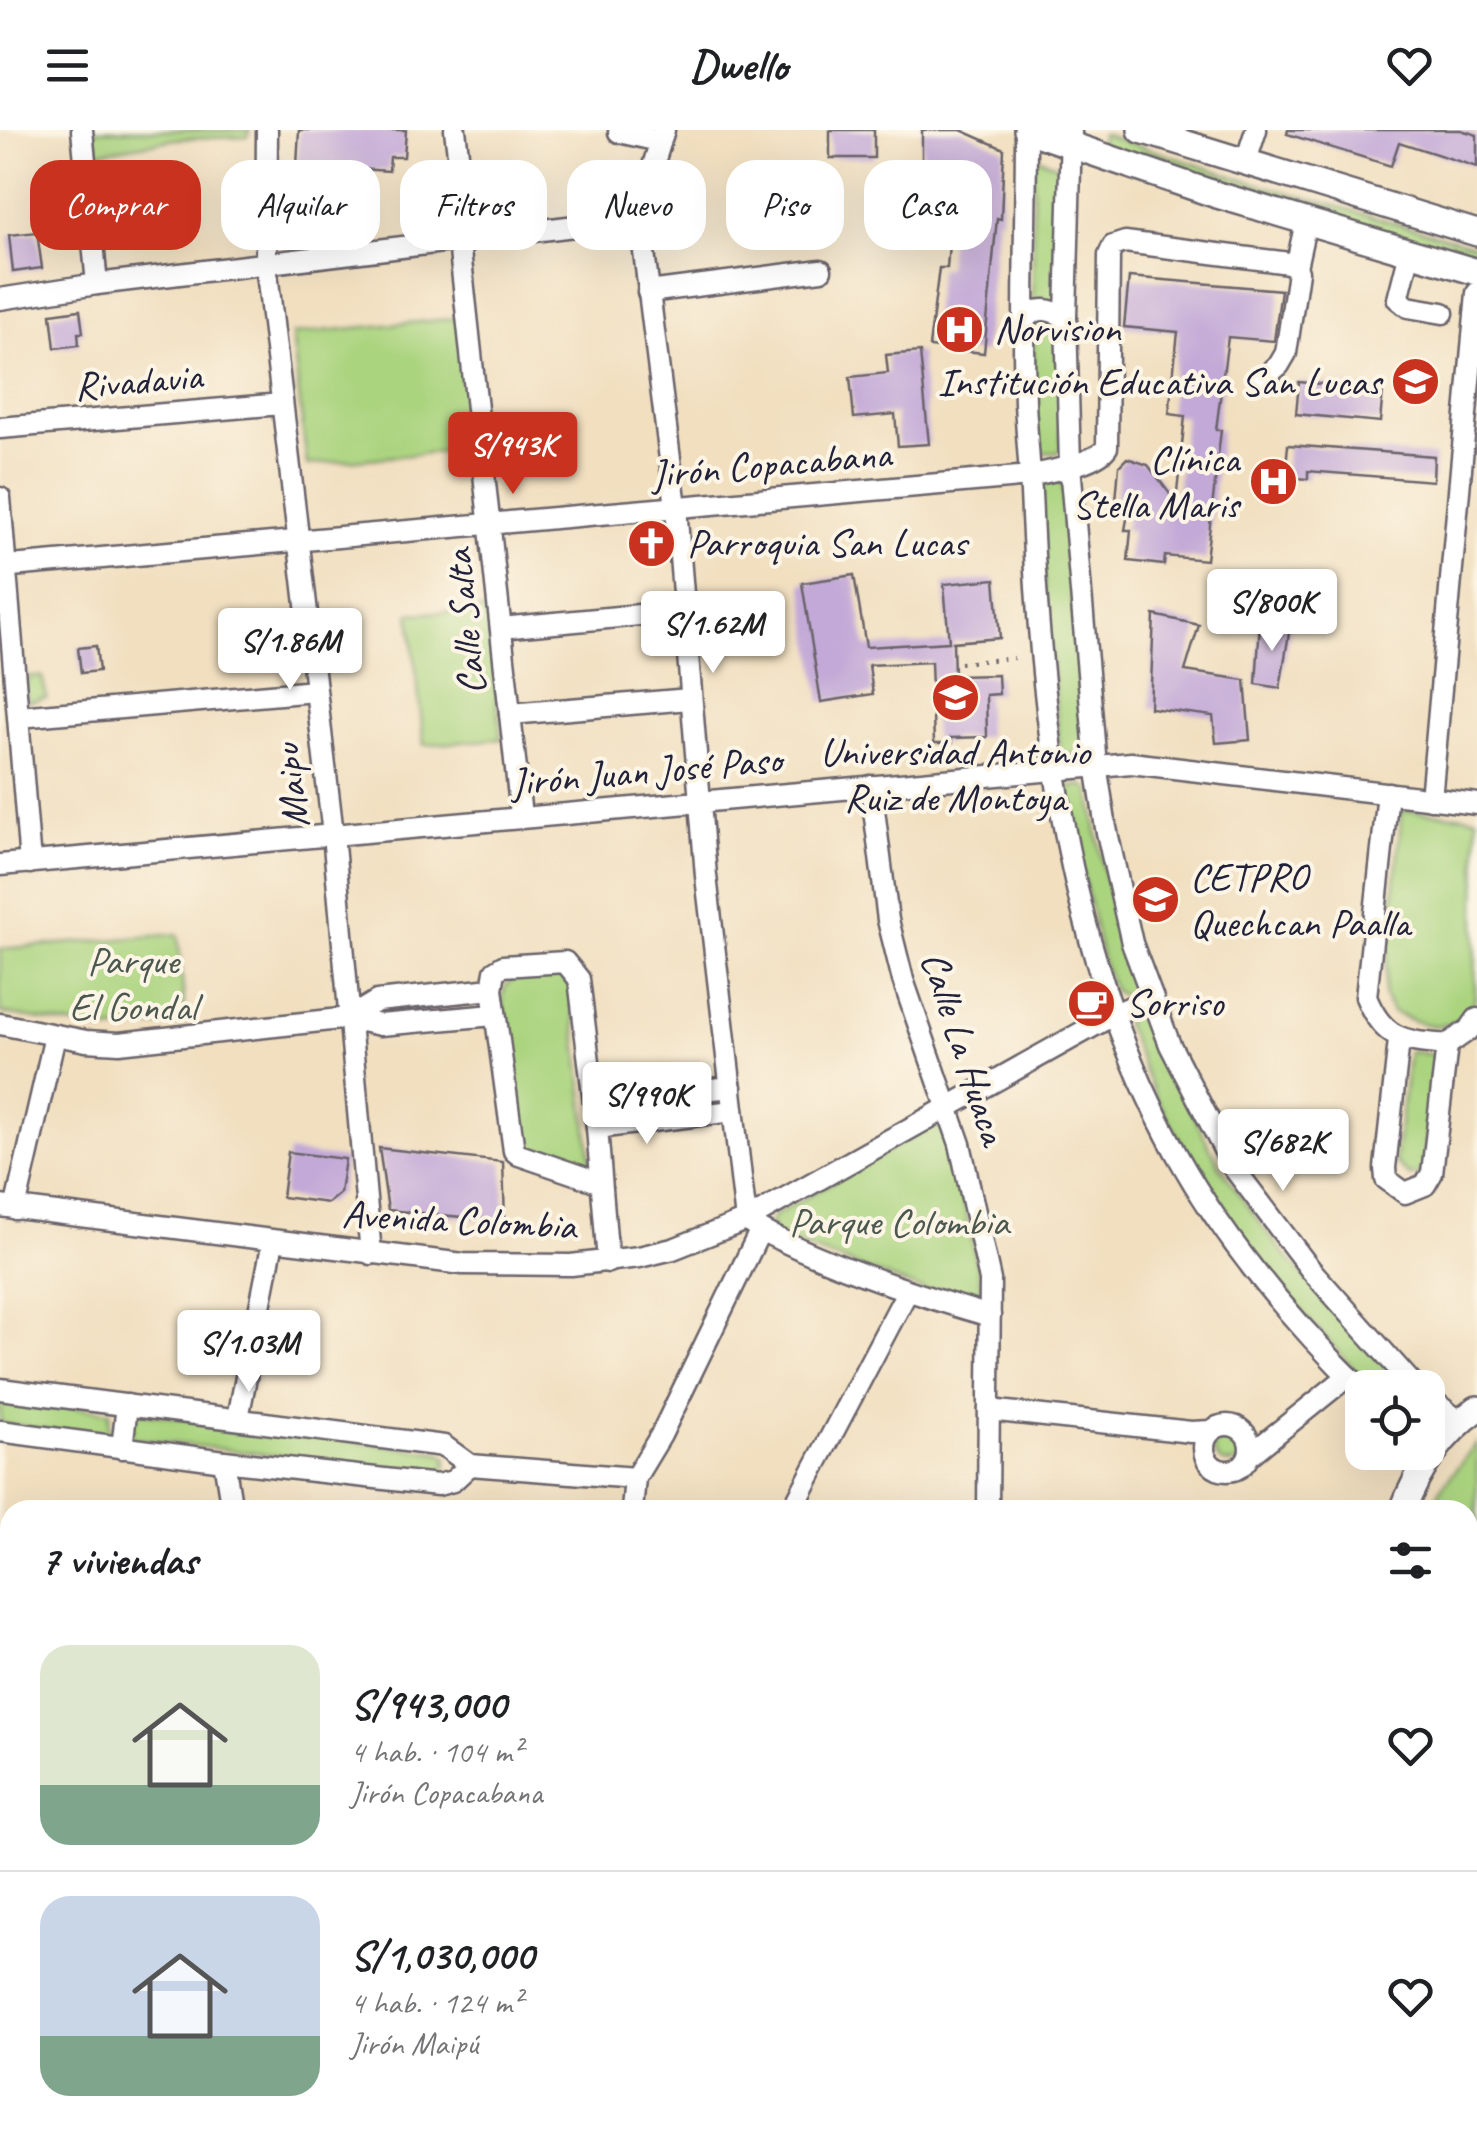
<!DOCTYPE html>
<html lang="es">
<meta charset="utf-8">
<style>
:root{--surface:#fff;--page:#f6f6f6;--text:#202124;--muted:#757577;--line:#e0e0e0;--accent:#c8321e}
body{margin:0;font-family:Caveat,sans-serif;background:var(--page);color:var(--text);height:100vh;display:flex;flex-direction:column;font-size:38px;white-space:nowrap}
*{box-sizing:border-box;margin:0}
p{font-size:32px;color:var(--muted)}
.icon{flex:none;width:55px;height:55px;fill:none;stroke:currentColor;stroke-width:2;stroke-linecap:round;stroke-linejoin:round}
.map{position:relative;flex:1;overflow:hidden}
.side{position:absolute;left:0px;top:1370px;width:1478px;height:642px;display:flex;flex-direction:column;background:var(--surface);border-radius:30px 30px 0 0;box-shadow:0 10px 40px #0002}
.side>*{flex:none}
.hud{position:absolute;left:30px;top:30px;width:1418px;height:90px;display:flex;gap:20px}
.buttons{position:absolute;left:1345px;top:1240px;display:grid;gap:20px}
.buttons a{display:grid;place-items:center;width:100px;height:100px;border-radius:20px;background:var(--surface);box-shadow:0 10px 40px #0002;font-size:50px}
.price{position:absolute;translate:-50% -85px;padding:0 22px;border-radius:10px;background:#fff;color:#222;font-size:32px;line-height:65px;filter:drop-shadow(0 2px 5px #0008)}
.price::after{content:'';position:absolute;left:50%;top:60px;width:30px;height:22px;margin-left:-15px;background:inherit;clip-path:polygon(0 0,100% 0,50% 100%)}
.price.current{background:var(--accent);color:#fff}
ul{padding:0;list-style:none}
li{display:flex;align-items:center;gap:30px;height:250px;padding:0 40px}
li+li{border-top:2px solid var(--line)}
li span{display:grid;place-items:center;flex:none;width:280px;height:200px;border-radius:30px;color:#555}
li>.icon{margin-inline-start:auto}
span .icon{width:120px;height:120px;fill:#fffc;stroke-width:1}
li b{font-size:42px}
h2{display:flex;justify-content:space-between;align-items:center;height:120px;padding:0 40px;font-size:42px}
.chip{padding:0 35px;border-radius:30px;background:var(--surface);box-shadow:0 10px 40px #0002;font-size:35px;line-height:90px}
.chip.current{background:var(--accent);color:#fff}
header{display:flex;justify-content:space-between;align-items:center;height:130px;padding:0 40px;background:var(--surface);font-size:45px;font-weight:800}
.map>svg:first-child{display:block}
.green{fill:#abd47f;stroke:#667b5d;stroke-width:2.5}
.building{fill:#c3a9d7}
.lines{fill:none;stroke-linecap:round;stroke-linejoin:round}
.minor-casing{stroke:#6a646a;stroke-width:25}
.major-casing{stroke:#6a646a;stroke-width:30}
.path{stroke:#6a646a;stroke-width:4;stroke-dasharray:2.5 8;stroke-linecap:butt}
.minor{stroke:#fff;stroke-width:20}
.major{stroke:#fff;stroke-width:25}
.labels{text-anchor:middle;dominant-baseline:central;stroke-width:8;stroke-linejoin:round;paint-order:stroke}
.poi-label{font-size:40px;fill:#22223b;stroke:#fcf5e5;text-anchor:start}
.street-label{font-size:40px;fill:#22223b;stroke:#fcf5e5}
.park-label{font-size:40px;fill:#4b574f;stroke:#fcf5e5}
</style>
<header><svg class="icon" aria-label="menu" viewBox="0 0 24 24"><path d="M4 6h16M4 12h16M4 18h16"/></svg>Dwello<svg class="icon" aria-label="heart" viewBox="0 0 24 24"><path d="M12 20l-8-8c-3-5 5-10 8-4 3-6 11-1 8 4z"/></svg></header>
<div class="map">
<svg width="1477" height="2011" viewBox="0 0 1477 2011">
<rect width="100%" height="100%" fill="#fcf5e5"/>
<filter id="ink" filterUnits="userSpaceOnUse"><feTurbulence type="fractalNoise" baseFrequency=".01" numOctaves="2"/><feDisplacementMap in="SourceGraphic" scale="20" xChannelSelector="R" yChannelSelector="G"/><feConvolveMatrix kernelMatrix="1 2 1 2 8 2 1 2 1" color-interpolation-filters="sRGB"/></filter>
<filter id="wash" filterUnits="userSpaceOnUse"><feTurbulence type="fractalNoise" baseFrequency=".0048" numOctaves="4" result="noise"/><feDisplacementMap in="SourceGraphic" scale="40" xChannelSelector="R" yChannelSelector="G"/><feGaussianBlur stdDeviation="2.25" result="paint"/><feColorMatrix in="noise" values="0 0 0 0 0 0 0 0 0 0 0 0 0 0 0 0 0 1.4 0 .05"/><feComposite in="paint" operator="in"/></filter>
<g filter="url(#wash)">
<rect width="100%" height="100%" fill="#f1dfc0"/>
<g class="green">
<polygon points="92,0 250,0 248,7 176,9 95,23"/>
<polygon points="1102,4 1244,50 1477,116 1477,129 1241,62 1099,15"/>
<polygon points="1040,28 1056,35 1061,43 1061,318 1057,323 1040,322 1036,318 1033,264 1033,29"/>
<polygon points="459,188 473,319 307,335 292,204"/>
<polygon points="1062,349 1084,617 1079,624 1064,625 1060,620 1036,357 1041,350"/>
<polygon points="488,480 501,609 424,615 410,484"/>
<polygon points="30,546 42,547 47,567 28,572 24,558"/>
<polygon points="1083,655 1090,661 1104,743 1139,857 1134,863 1122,865 1114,861 1103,833 1065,666 1069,657"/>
<path d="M1402 680 1477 687 1475 869C1455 909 1425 896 1392 882L1384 865Z"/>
<polygon points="178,804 186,893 105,901 0,883 0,819"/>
<polygon points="560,844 567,848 571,857 591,1034 582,1039 521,1018 502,868 505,857 512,849"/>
<path d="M1142 881 1150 885C1171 935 1191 985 1218 1032 1268 1115 1340 1185 1404 1257H1371L1299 1179 1220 1082 1154 963 1125 894 1128 887Z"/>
<polygon points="1409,921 1435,925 1424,1037 1418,1045 1409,1046 1395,1032"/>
<polygon points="933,995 949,1003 984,1169 973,1178 774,1106 770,1091 775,1085"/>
<polygon points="0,1266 110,1282 107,1308 0,1293"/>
<polygon points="134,1282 442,1323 447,1328 446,1337 431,1345 131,1308"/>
<circle cx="1229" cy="1319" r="15"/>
<polygon points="1477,1313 1477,1417 1473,1432 1468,1431 1468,1380 1431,1380 1442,1357"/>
<polygon points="1473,1482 1477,1499 1477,1600 1468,1590 1468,1484"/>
<polygon points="0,1600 10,1610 10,1682 0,1673"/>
<polygon points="10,1894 10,1960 0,1978 0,1912"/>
<polygon points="186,2003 337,2003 345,2011 201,2011"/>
</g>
<g id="blocks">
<g class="building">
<polygon points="299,0 406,0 404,27 390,27 389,41 297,35"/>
<rect x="830" y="0" width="44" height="28"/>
<polygon points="922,0 961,0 1004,19 1001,89 997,88 984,223 929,217 939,138 947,138 950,101 922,100"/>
<polygon points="1288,0 1461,0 1477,5 1477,37 1399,12 1391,36 1287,4"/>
<polygon points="448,54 452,86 431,88 427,56"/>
<polygon points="37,102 42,138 13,142 9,105"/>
<polygon points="1129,147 1281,160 1274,211 1228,207 1216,300 1221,300 1206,430 1165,426 1164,435 1128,431 1131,400 1125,400 1130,373 1116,371 1119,336 1127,328 1148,335 1176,372 1185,286 1169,284 1178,202 1124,197"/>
<polygon points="80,180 83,203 78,203 79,215 55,218 51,184"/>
<polygon points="920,222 929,314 898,316 895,284 854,288 850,247 888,243 886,225"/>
<polygon points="1299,252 1383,260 1380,292 1296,284"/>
<polygon points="1288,315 1434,326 1433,351 1308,341 1308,349 1285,347"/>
<polygon points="854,445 866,517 949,512 944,454 995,449 1000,508 953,512 954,546 998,545 999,564 986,565 987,607 951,608 952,613 934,613 931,532 869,535 873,564 821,572 802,453"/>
<polygon points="1154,485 1199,495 1185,541 1245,550 1250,610 1216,613 1213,586 1150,578"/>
<polygon points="1260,493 1290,497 1280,558 1256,554"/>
<polygon points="96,516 99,541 81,543 78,518"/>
<polygon points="379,1018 503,1032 505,1091 388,1080"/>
<polygon points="288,1022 345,1029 340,1063 328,1073 282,1067"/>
</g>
</g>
</g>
<g filter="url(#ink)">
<use href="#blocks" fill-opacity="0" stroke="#6a646a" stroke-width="2.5"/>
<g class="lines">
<defs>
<g id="minor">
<polyline points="82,0 97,154"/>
<polyline points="267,0 266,134 333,704 371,1124"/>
<polyline points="455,0 469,111"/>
<path d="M664 0 643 69 642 106 676 377 706 746 746 1090C763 1103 781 1110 800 1119 863 1147 925 1167 990 1186"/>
<path d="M1026 0C1026 91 1022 182 1025 273 1027 311 1031 348 1032 386 1042 605 1068 828 1176 1023 1224 1110 1292 1191 1362 1260"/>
<polyline points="1071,0 1066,187 1070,335 1096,635 1106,698 1132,813 1170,915 1233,1037 1311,1140 1416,1258"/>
<polyline points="619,2 659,11"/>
<polyline points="1245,34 1256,0"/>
<polyline points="459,112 521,686"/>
<polyline points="1410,122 1398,169 1408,177 1443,183"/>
<polyline points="1296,137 1306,92"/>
<polyline points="648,162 821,140"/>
<polyline points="0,169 97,154 641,88"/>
<path d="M1026 188C1038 175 1051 180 1066 187"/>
<polyline points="0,298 282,274"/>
<polyline points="0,368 30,733"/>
<path d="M0 437 1030 346C1050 341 1097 333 1107 317L1109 125 1113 116 1125 112 1289 133 1296 137 1298 142 1286 223 1279 235 1262 249"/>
<polyline points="501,498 682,481"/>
<polyline points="510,584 690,569"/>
<polyline points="19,587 315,561"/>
<polyline points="871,656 888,790 903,850 960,1014 990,1150 988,1380"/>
<path d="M1388 663 1366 867C1384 911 1404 911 1447 915L1470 899 1477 889"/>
<polyline points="1431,669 1477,163"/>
<polyline points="0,735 1131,633 1477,674"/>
<polyline points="349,888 377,871 492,859"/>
<polyline points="0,894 86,911 119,913 349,888 380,895 494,885"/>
<polyline points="1399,910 1385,1038 1386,1049 1405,1063 1425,1055 1432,1043 1447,915"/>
<polyline points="594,972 731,957"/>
<polyline points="597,998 733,981"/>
<polyline points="601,1053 519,1025 514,1021 492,859 495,841 503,836 565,832 579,849 597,998 608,1132"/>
<polyline points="0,1076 463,1134 571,1135 639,1127 673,1119 746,1090 1113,885 1152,867"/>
<polyline points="15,1079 55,906"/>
<polyline points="0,1259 444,1316 470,1335 635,1348"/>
<polyline points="1428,1267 1460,1292"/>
<polyline points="989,1280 1191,1302 1211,1301"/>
<polyline points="238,1288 273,1111"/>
<circle cx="1227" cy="1318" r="23"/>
<polyline points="0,1301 224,1331 438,1355 453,1351 470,1335"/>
<polyline points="122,1318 127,1275"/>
<polyline points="1250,1325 1348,1246"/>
<polyline points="224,1331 232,1380"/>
<polyline points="632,1380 635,1348 661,1305 760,1101"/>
<polyline points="792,1380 907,1162"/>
<polyline points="0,1587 10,1596"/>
<polyline points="0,1680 10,1689"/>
<polyline points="0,1897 10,1880"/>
<polyline points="0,1988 10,1967"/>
<polyline points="153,2002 171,2011"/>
<polyline points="453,2002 462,2011"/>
<polyline points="802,2002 824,2011"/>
<polyline points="529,2011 539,2002"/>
<polyline points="764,2011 767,2002"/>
</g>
<g id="major">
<polyline points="1027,0 1214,64 1477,142"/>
<polyline points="1141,0 1477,103"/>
<path d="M1403 1380C1418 1340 1442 1304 1477 1279"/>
<polyline points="2,1495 10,1513"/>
<polyline points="0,1534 10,1534"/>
<polyline points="1468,1640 1477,1647"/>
<polyline points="1468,1734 1477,1713"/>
<polyline points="1468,1820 1477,1800"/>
<polyline points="1340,2011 1344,2002"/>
<polyline points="1379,2011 1383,2002"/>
</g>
</defs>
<use href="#minor" class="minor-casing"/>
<use href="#major" class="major-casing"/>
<g class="path">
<polyline points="960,533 1014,528"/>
<polyline points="1468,1601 1477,1610"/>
<polyline points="1471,1667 1474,1674 1471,1692"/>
<polyline points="272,2002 283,2011"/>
<polyline points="339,2002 348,2011"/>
<polyline points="260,2011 264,2002"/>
</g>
<use href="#minor" class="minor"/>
<use href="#major" class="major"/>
</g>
</g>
<defs>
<symbol id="hospital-disc" viewBox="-11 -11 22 22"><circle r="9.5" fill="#c8321e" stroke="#fcf5e5"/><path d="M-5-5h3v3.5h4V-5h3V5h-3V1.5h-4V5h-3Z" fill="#fff"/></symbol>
<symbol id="school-disc" viewBox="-11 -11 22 22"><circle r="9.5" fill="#c8321e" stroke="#fcf5e5"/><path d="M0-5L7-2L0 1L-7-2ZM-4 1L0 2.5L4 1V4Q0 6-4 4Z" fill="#fff"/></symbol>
<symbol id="church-disc" viewBox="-11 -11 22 22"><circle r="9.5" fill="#c8321e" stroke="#fcf5e5"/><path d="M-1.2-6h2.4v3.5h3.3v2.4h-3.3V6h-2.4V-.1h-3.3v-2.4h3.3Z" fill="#fff"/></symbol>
<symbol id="university-disc" viewBox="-11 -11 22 22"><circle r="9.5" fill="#c8321e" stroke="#fcf5e5"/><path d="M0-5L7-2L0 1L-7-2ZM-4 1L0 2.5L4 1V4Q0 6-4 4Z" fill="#fff"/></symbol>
<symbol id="cafe-disc" viewBox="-11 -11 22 22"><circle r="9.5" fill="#c8321e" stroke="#fcf5e5"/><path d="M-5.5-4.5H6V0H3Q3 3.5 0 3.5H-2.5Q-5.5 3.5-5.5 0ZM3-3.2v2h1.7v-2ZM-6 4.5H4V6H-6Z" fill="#fff"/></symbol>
</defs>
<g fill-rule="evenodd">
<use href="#hospital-disc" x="932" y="172" width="55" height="55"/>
<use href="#school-disc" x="1388" y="224" width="55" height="55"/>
<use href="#hospital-disc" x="1246" y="324" width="55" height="55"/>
<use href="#church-disc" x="624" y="386" width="55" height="55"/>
<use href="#university-disc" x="928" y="540" width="55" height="55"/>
<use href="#university-disc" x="1128" y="742" width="55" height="55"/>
<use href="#cafe-disc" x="1064" y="846" width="55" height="55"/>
</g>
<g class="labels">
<g class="poi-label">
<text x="994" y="199">Norvision</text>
<text x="1381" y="252" text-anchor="end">Institución Educativa San Lucas</text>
<text x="1239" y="329" text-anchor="end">Clínica<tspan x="1239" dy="46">Stella Maris</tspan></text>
<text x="687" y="413">Parroquia San Lucas</text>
<text x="955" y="622" text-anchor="middle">Universidad Antonio<tspan x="955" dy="46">Ruiz de Montoya</tspan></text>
<text x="1190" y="747">CETPRO<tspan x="1190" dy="46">Quechcan Paalla</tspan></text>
<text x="1126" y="873">Sorriso</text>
</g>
<g class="street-label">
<text transform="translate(138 251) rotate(-5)">Rivadavia</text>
<text transform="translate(771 334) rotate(-5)">Jirón Copacabana</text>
<text transform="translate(465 492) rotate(-96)">Calle Salta</text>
<text transform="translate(646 641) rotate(-5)">Jirón Juan José Paso</text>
<text transform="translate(291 656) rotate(-97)">Maipu</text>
<text transform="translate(964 918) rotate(72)">Calle La Huaca</text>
<text transform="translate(459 1090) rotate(3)">Avenida Colombia</text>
</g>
<g class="park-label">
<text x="133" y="831">Parque<tspan x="133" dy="46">El Gondal</tspan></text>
<text x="899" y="1092">Parque Colombia</text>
</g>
</g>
</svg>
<div class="buttons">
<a><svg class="icon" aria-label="locate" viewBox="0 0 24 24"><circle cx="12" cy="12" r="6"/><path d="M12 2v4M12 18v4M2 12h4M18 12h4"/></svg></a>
</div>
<b class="price current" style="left:513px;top:367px">S/943K</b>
<b class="price" style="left:1272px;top:524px">S/800K</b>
<b class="price" style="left:713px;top:546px">S/1.62M</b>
<b class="price" style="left:290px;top:563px">S/1.86M</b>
<b class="price" style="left:647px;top:1017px">S/990K</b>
<b class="price" style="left:1283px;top:1064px">S/682K</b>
<b class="price" style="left:249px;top:1265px">S/1.03M</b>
<div class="hud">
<a class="chip current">Comprar</a>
<a class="chip">Alquilar</a>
<a class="chip">Filtros</a>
<a class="chip">Nuevo</a>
<a class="chip">Piso</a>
<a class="chip">Casa</a>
</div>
<section class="side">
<h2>7 viviendas<svg class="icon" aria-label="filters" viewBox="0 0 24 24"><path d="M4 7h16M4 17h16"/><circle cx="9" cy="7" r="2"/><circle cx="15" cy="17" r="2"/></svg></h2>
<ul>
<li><span style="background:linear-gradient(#dfe7d0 70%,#7fa58c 0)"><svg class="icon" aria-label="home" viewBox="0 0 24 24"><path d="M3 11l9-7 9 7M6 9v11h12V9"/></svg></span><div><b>S/943,000</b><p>4 hab. · 104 m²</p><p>Jirón Copacabana</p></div><svg class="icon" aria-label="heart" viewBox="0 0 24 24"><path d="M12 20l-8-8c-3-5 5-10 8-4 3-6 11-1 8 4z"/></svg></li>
<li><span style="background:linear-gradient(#c9d6e8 70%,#7fa58c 0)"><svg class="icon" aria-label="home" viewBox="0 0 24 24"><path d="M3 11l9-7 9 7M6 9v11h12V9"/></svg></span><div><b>S/1,030,000</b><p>4 hab. · 124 m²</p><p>Jirón Maipú</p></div><svg class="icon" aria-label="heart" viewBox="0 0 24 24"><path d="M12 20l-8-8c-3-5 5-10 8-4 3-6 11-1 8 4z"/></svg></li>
</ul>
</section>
</div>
